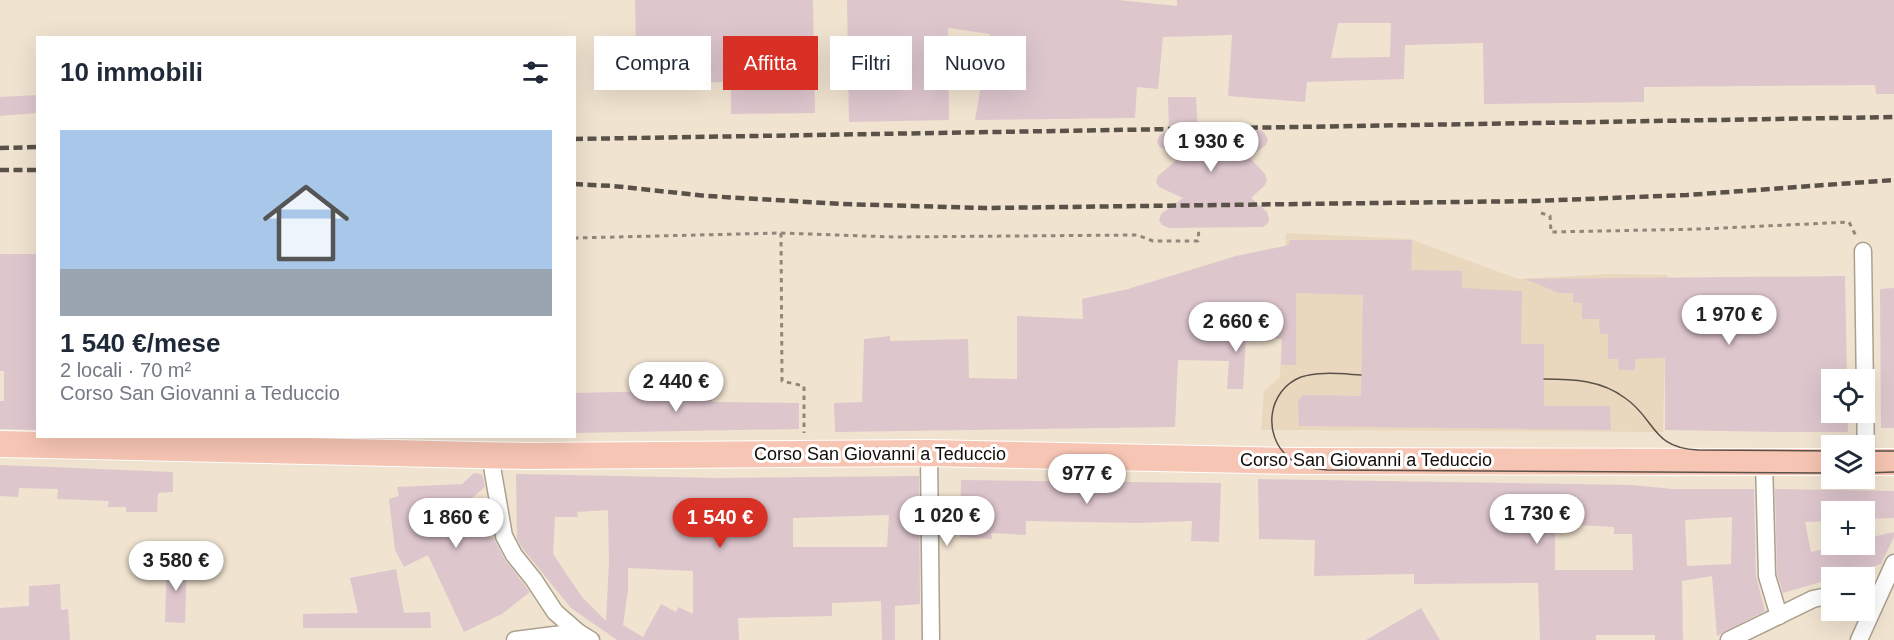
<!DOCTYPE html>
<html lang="it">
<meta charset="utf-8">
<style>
:root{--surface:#fff;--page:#f2f2f3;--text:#1f2937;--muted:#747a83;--accent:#d93025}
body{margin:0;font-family:Helvetica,sans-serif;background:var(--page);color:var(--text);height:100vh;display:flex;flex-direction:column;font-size:22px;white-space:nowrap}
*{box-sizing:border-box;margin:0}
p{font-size:20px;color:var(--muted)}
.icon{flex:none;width:33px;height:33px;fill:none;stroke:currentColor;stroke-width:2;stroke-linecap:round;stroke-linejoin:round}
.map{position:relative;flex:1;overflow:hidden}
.sheet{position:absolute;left:36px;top:36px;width:540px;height:402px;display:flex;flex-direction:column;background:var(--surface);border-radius:0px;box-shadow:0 6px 24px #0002}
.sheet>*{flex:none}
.guide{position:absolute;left:594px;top:36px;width:570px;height:54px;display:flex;gap:12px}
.tools{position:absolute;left:1821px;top:369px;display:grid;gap:12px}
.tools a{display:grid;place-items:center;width:54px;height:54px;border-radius:0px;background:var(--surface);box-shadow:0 6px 24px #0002;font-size:30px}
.price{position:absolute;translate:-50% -51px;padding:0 14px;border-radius:21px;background:#fff;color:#222;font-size:20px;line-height:39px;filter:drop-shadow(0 2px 3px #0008)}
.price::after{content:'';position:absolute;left:50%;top:36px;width:18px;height:14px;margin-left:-9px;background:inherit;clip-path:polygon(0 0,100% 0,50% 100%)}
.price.selected{background:var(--accent);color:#fff}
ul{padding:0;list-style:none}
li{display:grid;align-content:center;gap:12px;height:318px;padding:0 24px}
li span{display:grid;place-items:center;height:186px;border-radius:0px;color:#555}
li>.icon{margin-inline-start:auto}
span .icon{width:108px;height:108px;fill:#fffc;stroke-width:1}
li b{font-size:26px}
h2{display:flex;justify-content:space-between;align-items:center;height:72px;padding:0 24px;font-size:26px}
.pill{padding:0 21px;border-radius:0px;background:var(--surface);box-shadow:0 6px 24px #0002;font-size:21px;line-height:54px}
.pill.selected{background:var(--accent);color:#fff}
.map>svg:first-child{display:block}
.built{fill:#e9d7be}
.building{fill:#dec6cd;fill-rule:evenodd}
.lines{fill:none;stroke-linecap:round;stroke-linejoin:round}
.minor-casing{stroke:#aca08e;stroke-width:19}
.primary-casing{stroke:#fff;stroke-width:28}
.path{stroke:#908679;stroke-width:3;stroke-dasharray:4.5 4.5;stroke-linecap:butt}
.minor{stroke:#fff;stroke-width:16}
.primary{stroke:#f7c5b3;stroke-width:26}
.tram{stroke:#5a5249;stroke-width:1.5}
.rail{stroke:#5a5249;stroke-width:4.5;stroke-dasharray:9 4.5;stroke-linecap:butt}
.labels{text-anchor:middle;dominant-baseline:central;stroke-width:6;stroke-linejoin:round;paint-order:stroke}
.street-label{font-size:18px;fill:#110c07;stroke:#fff}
</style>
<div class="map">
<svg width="1894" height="640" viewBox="0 0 1894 640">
<rect width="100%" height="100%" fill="#f0e3d0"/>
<polygon class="built" points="1286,233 1410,239 1518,279 1611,274 1667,275 1663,432 1261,430 1264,391 1280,377"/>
<g class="building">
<polygon points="635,0 813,0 815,113 731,114 731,82 652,83 651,49 636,47"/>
<path d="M847 0H1118L1177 6V0H1894V94H1876L1875 85 1644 87V102L1484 104 1483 43 1405 45 1404 79 1307 82 1305 102 1228 96 1232 35 1163 37 1158 89 1137 87 1135 118 975 120 990 34 948 28 949 120 849 122ZM1338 23H1391L1390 57 1331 58Z"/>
<polygon points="38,95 38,113 0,116 0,97"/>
<polygon points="1168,97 1196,97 1198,131 1261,130 1265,134 1268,140 1266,145 1249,157 1265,174 1267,180 1265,185 1251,198 1267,212 1269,218 1268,223 1263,227 1169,228 1162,225 1159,220 1161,214 1183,198 1159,187 1156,182 1158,176 1180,157 1160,147 1157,142 1159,136 1169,129"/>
<polygon points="1289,240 1412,240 1411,270 1462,271 1462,288 1522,291 1521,344 1544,344 1544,406 1610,406 1611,430 1299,426 1298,401 1303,395 1361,396 1363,295 1296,293 1296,365 1281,365 1282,339 1246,336 1243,389 1227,389 1229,361 1178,360 1175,427 835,432 834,403 862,402 864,339 890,336 890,341 968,339 969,378 1017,379 1017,316 1083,319 1082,299 1128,289 1236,256 1289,245"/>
<polygon points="0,254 38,254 38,430 0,429 0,401 4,401 4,371 0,371"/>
<polygon points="1845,276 1847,380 1832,380 1832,412 1847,412 1848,432 1781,432 1665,430 1665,358 1635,359 1635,370 1619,370 1618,359 1608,359 1608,334 1600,334 1599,319 1582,319 1582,303 1573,303 1573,293 1559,293 1525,279"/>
<polygon points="1894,288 1894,428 1881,428 1880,289"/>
<polygon points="706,390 713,402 799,403 799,429 574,433 574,393"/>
<polygon points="0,465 173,472 173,492 158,493 157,512 126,512 126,507 108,507 109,501 57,499 58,489 19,488 18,497 0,496"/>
<polygon points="474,473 481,474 483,477 485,487 472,498 490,538 493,537 505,560 530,592 502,614 464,632 427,553 428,555 404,567 395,550 389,499 399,496 397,487 462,484"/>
<path d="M516 474 717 478 919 476 920 604 895 606V640H882L881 601 832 603V616L738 618 739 640H617L571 608 523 549 517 539ZM608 510 609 562 606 621 582 597 553 554 555 517H578L577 512ZM889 515 887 547H793V518ZM628 568 693 571V614L678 607 676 612 661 604 643 637 623 625 628 590Z"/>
<path d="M1258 479 1631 485 1673 489H1754L1756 576 1765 611 1717 636 1712 576 1682 581 1683 640H1655V635H1596V640H1540L1538 583 1414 584V574L1314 576 1315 540 1259 539ZM1732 517 1731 564 1687 566 1685 520ZM1555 524 1614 527V534H1632L1633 570H1555Z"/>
<polygon points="961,480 1221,483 1219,542 1191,541 1192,521 1137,523 1026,521 1026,535 991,533 992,539 960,537"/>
<polygon points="1775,489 1894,491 1894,518 1864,519 1864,512 1832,512 1832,521 1805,522 1811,552 1843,544 1864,544 1864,539 1894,532 1894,537 1881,564 1783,593 1777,574"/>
<polygon points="167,560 187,561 185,623 165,622"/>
<polygon points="396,569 404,613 430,612 431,628 303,628 303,614 358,613 350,578"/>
<polygon points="60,584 61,610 68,609 70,640 0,640 0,608 29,606 29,586"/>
<polygon points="1421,608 1440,640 1366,640"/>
</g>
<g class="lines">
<defs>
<g id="minor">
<polyline points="1863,251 1866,462"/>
<polyline points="929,453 931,640"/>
<polyline points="490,455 504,536 514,555 534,580 555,612 578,632 591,640"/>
<polyline points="1764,461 1767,576 1779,616"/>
<polyline points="515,640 578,632"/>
<polyline points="1729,640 1813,599 1832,595"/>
<polyline points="1859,640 1894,563"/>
</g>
<g id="primary">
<polyline points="0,444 525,456 929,453 1298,461 1832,462"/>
<polyline points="1864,462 1894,462"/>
</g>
</defs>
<use href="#minor" class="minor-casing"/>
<use href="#primary" class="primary-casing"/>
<g class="path">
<polyline points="1541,213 1550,216 1551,232 1702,229 1849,222 1856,236"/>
<polyline points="781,233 782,381 804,386 804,433"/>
<polyline points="574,238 781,233 893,237 1137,235 1153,241 1198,241 1199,228"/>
</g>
<use href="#minor" class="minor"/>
<use href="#primary" class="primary"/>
<g class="tram">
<path d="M1361 375C1343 374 1319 371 1301 377 1268 390 1262 434 1288 457 1298 467 1313 469 1327 470L1832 473"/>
<path d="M1544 379C1573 379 1601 380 1625 398 1656 419 1651 448 1698 450L1832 451"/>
<polyline points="1864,451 1894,451"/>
<polyline points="1864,473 1894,472"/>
</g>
<g class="rail">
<polyline points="574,139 1894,117"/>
<polyline points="0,148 38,147"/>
<polyline points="0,170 38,170"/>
<polyline points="574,184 613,186 707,196 843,204 985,208 1535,201 1687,195 1894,180"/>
</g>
</g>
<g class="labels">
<g class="street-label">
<text x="880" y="454">Corso San Giovanni a Teduccio</text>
<text x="1366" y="460">Corso San Giovanni a Teduccio</text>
</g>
</g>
</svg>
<div class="tools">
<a><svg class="icon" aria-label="locate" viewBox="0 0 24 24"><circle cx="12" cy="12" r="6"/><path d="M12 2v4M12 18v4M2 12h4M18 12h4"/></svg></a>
<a><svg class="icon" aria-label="layers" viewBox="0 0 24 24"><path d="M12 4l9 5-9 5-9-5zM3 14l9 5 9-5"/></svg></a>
<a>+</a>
<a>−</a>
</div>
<b class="price" style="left:1211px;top:173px">1 930 €</b>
<b class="price" style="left:1729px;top:346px">1 970 €</b>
<b class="price" style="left:1236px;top:353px">2 660 €</b>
<b class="price" style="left:676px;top:413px">2 440 €</b>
<b class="price" style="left:1087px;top:505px">977 €</b>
<b class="price" style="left:1537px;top:545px">1 730 €</b>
<b class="price" style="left:947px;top:547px">1 020 €</b>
<b class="price" style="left:456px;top:549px">1 860 €</b>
<b class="price selected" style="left:720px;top:549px">1 540 €</b>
<b class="price" style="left:176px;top:592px">3 580 €</b>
<div class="guide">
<a class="pill">Compra</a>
<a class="pill selected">Affitta</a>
<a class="pill">Filtri</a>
<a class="pill">Nuovo</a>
</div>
<section class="sheet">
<h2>10 immobili<svg class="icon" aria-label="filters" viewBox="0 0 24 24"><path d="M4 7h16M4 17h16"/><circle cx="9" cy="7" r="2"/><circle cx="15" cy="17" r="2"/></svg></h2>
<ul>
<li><span style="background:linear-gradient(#a9c7e8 75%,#9aa5b1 0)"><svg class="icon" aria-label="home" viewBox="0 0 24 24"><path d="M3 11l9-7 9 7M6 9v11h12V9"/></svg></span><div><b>1 540 €/mese</b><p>2 locali · 70 m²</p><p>Corso San Giovanni a Teduccio</p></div></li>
</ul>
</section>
</div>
